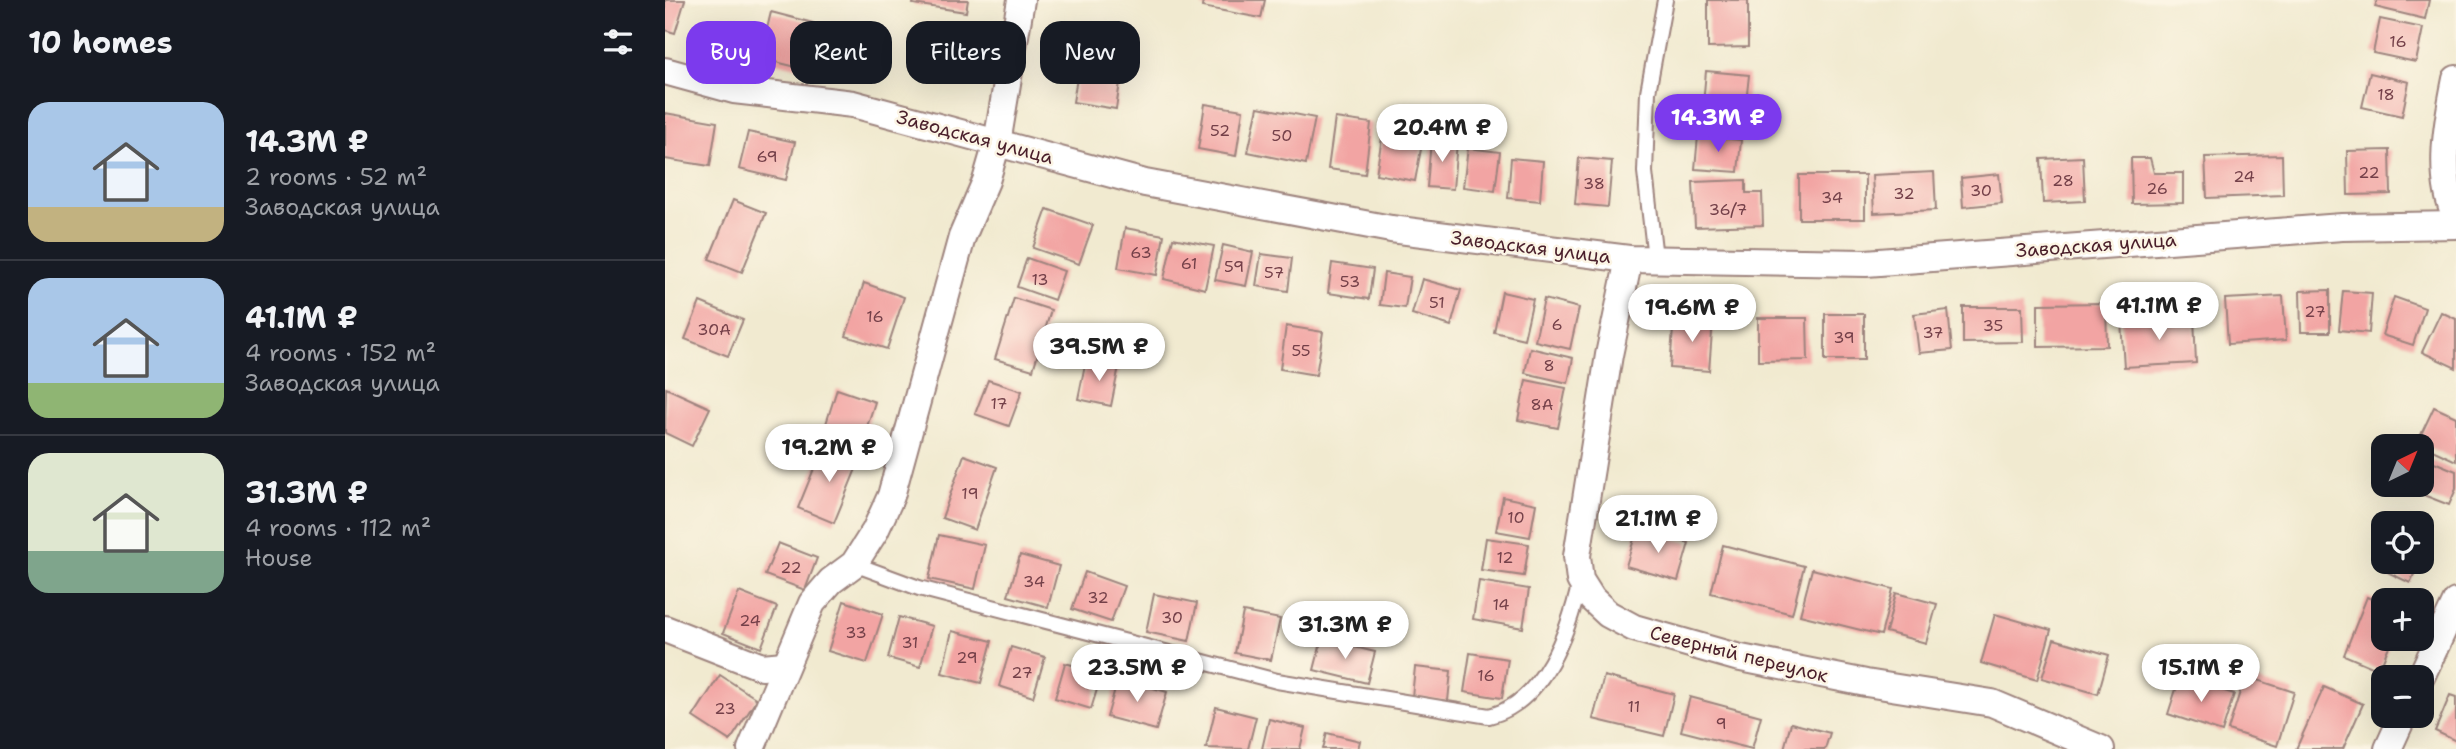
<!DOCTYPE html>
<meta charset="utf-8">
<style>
:root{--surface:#171b24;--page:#20242c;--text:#f1f3f6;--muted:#9ea1a6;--line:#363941;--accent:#7c3aed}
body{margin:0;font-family:"Shantell Sans",sans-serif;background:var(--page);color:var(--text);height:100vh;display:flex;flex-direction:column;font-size:26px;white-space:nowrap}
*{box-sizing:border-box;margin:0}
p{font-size:23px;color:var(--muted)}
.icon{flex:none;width:38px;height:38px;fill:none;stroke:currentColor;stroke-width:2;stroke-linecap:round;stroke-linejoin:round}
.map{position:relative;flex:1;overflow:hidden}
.details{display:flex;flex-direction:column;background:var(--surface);width:665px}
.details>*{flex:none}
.top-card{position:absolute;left:21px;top:21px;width:665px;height:63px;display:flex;gap:14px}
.needle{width:46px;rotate:43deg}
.controls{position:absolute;left:1706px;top:434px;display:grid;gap:14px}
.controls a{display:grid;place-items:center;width:63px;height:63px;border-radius:14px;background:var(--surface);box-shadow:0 7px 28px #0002;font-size:35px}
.price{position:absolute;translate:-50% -60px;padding:0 16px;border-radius:24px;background:#fff;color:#222;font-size:23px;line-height:46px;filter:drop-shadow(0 2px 4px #0008)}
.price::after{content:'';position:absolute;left:50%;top:42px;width:21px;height:16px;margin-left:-10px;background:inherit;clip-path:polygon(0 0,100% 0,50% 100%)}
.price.selected{background:var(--accent);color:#fff}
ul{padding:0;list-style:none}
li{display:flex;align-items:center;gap:21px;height:175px;padding:0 28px}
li+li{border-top:2px solid var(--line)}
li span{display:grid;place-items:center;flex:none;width:196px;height:140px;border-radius:21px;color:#555}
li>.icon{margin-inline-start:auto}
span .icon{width:84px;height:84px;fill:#fffc;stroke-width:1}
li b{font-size:30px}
h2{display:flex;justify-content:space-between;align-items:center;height:84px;padding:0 28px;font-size:30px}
.tag{padding:0 24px;border-radius:21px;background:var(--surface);box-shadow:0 7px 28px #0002;font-size:24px;line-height:63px}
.tag.selected{background:var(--accent);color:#fff}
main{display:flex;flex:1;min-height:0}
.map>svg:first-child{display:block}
.building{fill:#f2a4a3}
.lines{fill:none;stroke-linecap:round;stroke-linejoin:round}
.service-casing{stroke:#9e847e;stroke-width:18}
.minor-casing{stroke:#9e847e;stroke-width:30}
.service{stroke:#fff;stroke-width:14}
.minor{stroke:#fff;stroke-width:26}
.labels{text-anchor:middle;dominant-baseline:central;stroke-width:5;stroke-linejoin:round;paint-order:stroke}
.number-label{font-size:16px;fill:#744049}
.street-label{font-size:19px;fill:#4a1f2b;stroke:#fcf5e5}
</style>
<main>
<section class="details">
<h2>10 homes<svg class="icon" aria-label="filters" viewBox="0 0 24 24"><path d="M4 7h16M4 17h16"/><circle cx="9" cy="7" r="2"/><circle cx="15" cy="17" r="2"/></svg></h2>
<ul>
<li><span style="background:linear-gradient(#a9c7e8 75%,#c2b280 0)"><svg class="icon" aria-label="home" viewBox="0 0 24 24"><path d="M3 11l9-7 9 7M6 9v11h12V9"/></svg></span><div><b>14.3M ₽</b><p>2 rooms · 52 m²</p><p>Заводская улица</p></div></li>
<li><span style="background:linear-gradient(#a9c7e8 75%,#8fb573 0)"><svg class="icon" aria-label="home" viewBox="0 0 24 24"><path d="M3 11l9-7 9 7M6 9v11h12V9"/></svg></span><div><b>41.1M ₽</b><p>4 rooms · 152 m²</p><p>Заводская улица</p></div></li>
<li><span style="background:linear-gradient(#dfe7d0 70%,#7fa58c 0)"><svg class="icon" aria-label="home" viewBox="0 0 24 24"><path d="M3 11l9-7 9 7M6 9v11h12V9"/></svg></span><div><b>31.3M ₽</b><p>4 rooms · 112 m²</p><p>House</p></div></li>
</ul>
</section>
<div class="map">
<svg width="1791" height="749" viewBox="0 0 1791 749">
<rect width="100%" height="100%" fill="#fcf5e5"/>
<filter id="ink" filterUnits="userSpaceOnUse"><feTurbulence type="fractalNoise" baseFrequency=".0143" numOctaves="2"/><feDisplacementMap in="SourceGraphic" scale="14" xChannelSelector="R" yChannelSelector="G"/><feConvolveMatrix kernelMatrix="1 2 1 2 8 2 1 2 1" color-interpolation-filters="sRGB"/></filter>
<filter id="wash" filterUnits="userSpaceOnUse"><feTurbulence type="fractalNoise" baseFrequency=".00686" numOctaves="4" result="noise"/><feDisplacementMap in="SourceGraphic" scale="28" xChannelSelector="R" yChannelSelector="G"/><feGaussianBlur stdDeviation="1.57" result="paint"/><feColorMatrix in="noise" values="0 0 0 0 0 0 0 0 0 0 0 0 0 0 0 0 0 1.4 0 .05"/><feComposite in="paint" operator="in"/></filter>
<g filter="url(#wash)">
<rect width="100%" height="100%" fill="#f1ead0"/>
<g id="blocks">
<g class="building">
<polygon points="0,0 20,0 10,33 0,30"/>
<polygon points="249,0 303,0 301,12 248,4"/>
<polygon points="538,0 600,0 596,18 537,7"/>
<polygon points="1043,0 1083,0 1083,47 1043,48"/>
<polygon points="1712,0 1764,0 1760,19 1710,7"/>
<polygon points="106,12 148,23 143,41 157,45 151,72 95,58"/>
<polygon points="1715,19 1758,28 1751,62 1708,53"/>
<polygon points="418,42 460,49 451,109 408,102"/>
<polygon points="1041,71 1084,75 1078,131 1036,126"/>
<polygon points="1705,73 1744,82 1737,116 1697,107"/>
<polygon points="540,104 578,110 571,156 533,149"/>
<polygon points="593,107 650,118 641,164 583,152"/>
<polygon points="0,113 52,122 45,166 0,159"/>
<polygon points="670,118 706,123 700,174 663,169"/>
<polygon points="719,126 759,133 750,181 711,174"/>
<polygon points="83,132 130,142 121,180 74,169"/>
<polygon points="1033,136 1076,140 1073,172 1030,169"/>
<polygon points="766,140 792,142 788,189 762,187"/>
<polygon points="803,148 835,152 830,191 798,187"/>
<polygon points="1725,150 1726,194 1683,195 1682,151"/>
<polygon points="1617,155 1618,195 1542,198 1540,157"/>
<polygon points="1418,157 1420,201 1378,203 1376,159"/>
<polygon points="846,158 878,161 875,201 843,198"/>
<polygon points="914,158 947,161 943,207 910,204"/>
<polygon points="1466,158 1485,158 1489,173 1518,173 1518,203 1467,204"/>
<polygon points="1269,172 1271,210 1209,213 1207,175"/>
<polygon points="1334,174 1337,203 1298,207 1296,178"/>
<rect x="1134" y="175" width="66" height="44"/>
<polygon points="1081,180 1081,193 1097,193 1098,225 1030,227 1028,182"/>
<polygon points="68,200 101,213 77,272 44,259"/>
<polygon points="382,209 428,225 414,264 368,248"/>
<polygon points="460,228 499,235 492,275 453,268"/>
<polygon points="508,238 549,246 540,289 499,279"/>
<polygon points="558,245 588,252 581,286 550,280"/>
<polygon points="596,254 627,258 623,291 591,286"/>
<polygon points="362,258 399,271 389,300 352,287"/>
<polygon points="667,263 708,269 704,299 663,293"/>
<polygon points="719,273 745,277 740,308 715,305"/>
<polygon points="757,279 796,290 786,326 747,314"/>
<polygon points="199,283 239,297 222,349 181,336"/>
<polygon points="1665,290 1665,332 1636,332 1635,291"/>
<polygon points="1678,291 1707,293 1704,333 1674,330"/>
<polygon points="837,292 868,299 859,339 829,332"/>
<polygon points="1618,296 1621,340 1563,344 1560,299"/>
<polygon points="1729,297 1760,308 1748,345 1717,335"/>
<polygon points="349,298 386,310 368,370 330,359"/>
<polygon points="879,299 914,308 905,349 870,341"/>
<polygon points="35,302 78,320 63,356 20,339"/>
<polygon points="1441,303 1442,346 1373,347 1373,304"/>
<polygon points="1298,307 1357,307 1358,342 1298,343"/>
<polygon points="1283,310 1287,350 1254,353 1249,314"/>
<polygon points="1776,312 1791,319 1791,368 1757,352"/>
<rect x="1160" y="314" width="39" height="46"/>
<polygon points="1009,316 1048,319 1044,371 1005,368"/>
<polygon points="1529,317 1531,363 1459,367 1456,321"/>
<polygon points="1093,318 1142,318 1143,360 1093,361"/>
<polygon points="621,326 658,332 651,375 615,369"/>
<polygon points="865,348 908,358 903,383 860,373"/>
<polygon points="421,360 454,366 446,406 413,399"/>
<polygon points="323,380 357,391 344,426 310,414"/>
<polygon points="861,380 901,388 893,428 853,420"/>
<polygon points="1,388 45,408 27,446 0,433"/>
<polygon points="172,389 210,402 198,439 160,427"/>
<polygon points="1769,407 1791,417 1791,461 1752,443"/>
<polygon points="159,444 195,459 169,523 133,508"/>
<polygon points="299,455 332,467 310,530 277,518"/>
<polygon points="1757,457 1791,471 1791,489 1784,505 1738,487 1757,485"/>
<polygon points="838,497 871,504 865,537 831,531"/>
<polygon points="972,529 1024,543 1013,581 961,566"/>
<polygon points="274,535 320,545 310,589 264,579"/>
<polygon points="821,538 864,544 859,576 816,570"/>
<polygon points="113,543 152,558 140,590 100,575"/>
<polygon points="1058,545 1139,566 1127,614 1046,593"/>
<polygon points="355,555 394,566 383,607 343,596"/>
<polygon points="1717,562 1755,562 1745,583 1714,568"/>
<polygon points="1147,569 1228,589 1216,635 1135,615"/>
<polygon points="420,572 459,586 446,622 407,609"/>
<polygon points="814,581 864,589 858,628 808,619"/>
<polygon points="74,592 112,607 96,648 58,633"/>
<polygon points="1231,593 1272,604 1261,643 1221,632"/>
<polygon points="489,594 532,603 524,641 481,632"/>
<polygon points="1702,597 1718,604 1718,639 1727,639 1714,670 1679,655"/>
<polygon points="179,601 218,614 202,663 163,651"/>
<polygon points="578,612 615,619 606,660 570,653"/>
<polygon points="1330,614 1386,630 1372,680 1316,663"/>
<polygon points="234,617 267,626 255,667 223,658"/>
<polygon points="287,631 327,641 316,683 277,673"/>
<polygon points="657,639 710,652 702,683 649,670"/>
<polygon points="1389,639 1444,655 1433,694 1377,678"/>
<polygon points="346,647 380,657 368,697 334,686"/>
<polygon points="805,653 843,659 837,698 799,692"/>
<polygon points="400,663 437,673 426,709 390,698"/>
<polygon points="750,667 786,671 783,701 747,697"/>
<polygon points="55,675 92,699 65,741 28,717"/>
<polygon points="939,676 1009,694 999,736 928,719"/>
<polygon points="1580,676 1629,692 1612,746 1563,730"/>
<polygon points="1515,677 1569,694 1557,732 1503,714"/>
<polygon points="453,678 502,692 491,730 442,717"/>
<polygon points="1659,687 1698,704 1678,749 1631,749"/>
<polygon points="1785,695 1791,697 1791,741 1770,731"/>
<polygon points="1025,697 1096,716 1087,749 1016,731"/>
<polygon points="551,707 591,717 583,749 541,748"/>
<polygon points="604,719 640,728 635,749 597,749"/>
<polygon points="1126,723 1165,733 1160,749 1119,749"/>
<polygon points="662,733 695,741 693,749 658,749"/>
</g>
</g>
</g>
<g filter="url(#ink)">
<use href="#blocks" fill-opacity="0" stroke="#9e847e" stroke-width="2"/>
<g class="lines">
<defs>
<g id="service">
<polyline points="990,258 980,172 983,92 1000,0"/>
<path d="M189 564 254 588 612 681 824 716C879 703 904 630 915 582"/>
</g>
<g id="minor">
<polyline points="0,71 69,90 188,104 480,183 726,229 964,259 1201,263 1677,227 1791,225"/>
<path d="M1791 79C1782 123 1772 176 1791 218"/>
<polyline points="964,259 944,355 912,556 915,580 927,599 943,614 969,628 1071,657 1201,683 1327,703 1436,749"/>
<polyline points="0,629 97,667 119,665"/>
<polyline points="1756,677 1791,602"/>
<polyline points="86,749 147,603 166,581 189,564 210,531 226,496 297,237 321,181 332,143 356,0"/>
<polyline points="1723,749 1738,716"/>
</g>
</defs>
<use href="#service" class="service-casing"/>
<use href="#minor" class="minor-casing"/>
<use href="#service" class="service"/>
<use href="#minor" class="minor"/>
</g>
</g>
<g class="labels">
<g class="number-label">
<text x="1733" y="41">16</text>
<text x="1721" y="94">18</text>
<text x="555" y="130">52</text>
<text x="617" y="135">50</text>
<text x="102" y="156">69</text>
<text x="1704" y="172">22</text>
<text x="1579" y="176">24</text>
<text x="1398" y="180">28</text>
<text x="929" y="183">38</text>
<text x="1492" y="188">26</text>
<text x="1316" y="190">30</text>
<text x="1239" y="193">32</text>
<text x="1167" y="197">34</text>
<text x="1063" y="209">36/7</text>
<text x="476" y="252">63</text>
<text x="524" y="263">61</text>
<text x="569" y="266">59</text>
<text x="609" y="272">57</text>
<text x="375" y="279">13</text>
<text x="685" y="281">53</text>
<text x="772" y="302">51</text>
<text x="1650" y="311">27</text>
<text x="210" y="316">16</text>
<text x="892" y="324">6</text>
<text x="1328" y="325">35</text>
<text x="49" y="329">30А</text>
<text x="1268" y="332">37</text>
<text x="1179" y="337">39</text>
<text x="636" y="350">55</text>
<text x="884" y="365">8</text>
<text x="334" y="403">17</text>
<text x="877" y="404">8А</text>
<text x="305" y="493">19</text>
<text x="851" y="517">10</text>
<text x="840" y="557">12</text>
<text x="126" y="567">22</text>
<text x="369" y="581">34</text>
<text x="433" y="597">32</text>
<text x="836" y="604">14</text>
<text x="507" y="617">30</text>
<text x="85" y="620">24</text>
<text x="191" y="632">33</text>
<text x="245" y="642">31</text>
<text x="302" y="657">29</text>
<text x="357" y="672">27</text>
<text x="821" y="675">16</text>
<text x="969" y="706">11</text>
<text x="60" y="708">23</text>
<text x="1056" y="723">9</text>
</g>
<g class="street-label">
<text transform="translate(310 137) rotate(15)">Заводская улица</text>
<text transform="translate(1431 245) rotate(-4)">Заводская улица</text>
<text transform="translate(866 247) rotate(7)">Заводская улица</text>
<text transform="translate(1074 654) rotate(14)">Северный переулок</text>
</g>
</g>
</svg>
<div class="controls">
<a><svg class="needle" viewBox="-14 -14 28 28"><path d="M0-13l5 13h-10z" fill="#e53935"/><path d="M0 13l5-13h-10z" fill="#9ea1a6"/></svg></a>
<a><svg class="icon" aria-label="locate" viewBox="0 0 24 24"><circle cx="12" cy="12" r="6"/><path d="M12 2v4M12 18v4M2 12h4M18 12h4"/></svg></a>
<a>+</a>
<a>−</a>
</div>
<b class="price selected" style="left:1053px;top:154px">14.3M ₽</b>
<b class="price" style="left:777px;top:164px">20.4M ₽</b>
<b class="price" style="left:1494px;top:342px">41.1M ₽</b>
<b class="price" style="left:1027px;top:344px">19.6M ₽</b>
<b class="price" style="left:434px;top:383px">39.5M ₽</b>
<b class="price" style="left:164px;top:484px">19.2M ₽</b>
<b class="price" style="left:993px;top:555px">21.1M ₽</b>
<b class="price" style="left:680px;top:661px">31.3M ₽</b>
<b class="price" style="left:472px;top:704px">23.5M ₽</b>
<b class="price" style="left:1536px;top:704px">15.1M ₽</b>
<div class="top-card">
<a class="tag selected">Buy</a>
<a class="tag">Rent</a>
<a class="tag">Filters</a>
<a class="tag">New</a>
</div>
</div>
</main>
